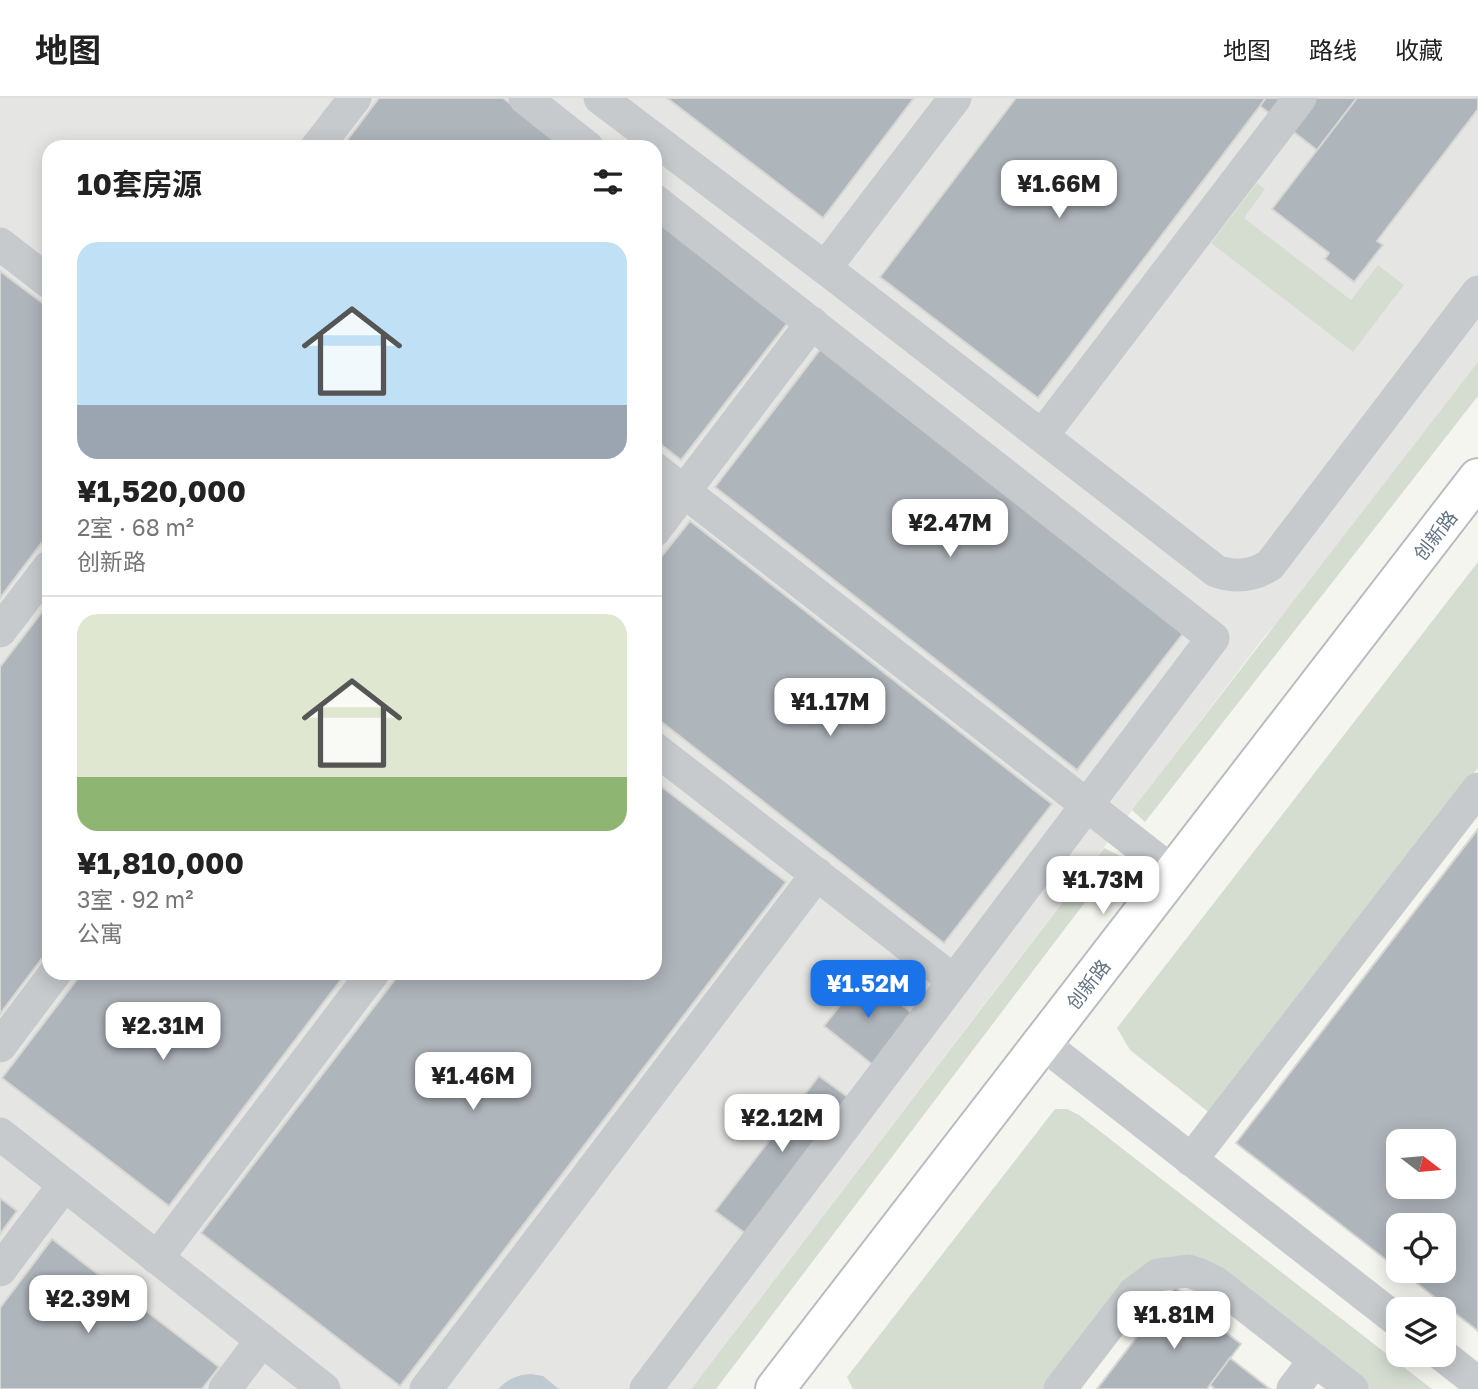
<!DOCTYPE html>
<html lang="zh">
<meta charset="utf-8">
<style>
:root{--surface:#fff;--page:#f6f6f6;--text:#222;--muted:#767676;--line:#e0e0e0;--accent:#1a73e8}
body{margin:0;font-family:"Golos Text","Noto Sans SC",sans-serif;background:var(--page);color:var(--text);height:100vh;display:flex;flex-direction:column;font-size:26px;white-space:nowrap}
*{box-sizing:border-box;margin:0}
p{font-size:23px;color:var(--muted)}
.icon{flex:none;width:38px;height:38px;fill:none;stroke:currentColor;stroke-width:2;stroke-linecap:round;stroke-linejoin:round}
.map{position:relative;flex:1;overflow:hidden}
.drawer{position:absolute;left:42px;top:42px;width:620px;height:840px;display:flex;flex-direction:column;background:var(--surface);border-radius:21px;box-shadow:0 4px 18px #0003}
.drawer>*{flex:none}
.needle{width:46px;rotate:106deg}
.buttons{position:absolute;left:1386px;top:1031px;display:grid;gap:14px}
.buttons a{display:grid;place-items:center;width:70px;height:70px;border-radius:14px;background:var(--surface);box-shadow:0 4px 18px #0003;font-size:35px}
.price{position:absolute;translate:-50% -60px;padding:0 16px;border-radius:14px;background:#fff;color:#222;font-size:23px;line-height:46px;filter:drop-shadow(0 2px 4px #0008)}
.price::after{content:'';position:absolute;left:50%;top:42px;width:21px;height:16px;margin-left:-10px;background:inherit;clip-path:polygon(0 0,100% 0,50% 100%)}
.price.current{background:var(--accent);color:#fff}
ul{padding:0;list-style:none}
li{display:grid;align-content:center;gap:14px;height:371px;padding:0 35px}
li+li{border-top:2px solid var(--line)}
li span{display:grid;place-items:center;height:217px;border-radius:21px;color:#555}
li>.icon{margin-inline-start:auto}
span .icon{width:126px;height:126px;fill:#fffc;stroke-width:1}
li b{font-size:30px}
h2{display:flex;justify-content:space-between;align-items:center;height:84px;padding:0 35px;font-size:30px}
header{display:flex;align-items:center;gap:42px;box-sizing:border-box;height:98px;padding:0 35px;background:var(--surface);border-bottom:2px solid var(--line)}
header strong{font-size:33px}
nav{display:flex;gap:38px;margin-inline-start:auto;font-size:24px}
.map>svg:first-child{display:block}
.built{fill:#e5e6e4;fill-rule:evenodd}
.green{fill:#d5ddd1}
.water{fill:#bfcad0}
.building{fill:#aeb5bb;stroke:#d6d6d3;stroke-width:2;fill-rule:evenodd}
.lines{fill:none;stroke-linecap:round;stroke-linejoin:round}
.major-casing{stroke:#b9bcc0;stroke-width:42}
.minor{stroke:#c7cacd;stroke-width:33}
.major{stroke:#fff;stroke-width:38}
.labels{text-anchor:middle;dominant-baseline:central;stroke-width:7;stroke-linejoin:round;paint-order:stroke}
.street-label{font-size:19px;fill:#617284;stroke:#fff}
</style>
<header>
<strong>地图</strong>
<nav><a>地图</a><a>路线</a><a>收藏</a></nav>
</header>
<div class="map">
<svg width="1478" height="1291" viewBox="0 0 1478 1291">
<rect width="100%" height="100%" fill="#f5f5f0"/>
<path class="built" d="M0 0H1478V298L1265 538 691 1291H0ZM49 49H654V875H49Z"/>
<g class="green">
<polygon points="1257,85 1265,91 1244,120 1351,202 1378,167 1404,187 1353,254 1211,145"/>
<polygon points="1478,264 1478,298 1145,724 1132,712"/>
<polygon points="1478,464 1478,670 1211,1016 1130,952 1117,930"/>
<polygon points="1104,750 1120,758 716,1291 691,1291"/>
<polygon points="1055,1011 1067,1011 1079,1017 1432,1291 1367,1291 1183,1164 1049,1291 853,1291 847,1279"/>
</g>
<path class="water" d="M531 1276 543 1278 559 1291H498C508 1281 517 1277 531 1276Z"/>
<g class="building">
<polygon points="379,0 503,0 566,49 342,49"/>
<polygon points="667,0 914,0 823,120"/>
<polygon points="1016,0 1266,0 1038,300 880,179"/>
<polygon points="1266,0 1357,0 1317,52 1260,8"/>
<polygon points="1357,0 1478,0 1478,11 1377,143 1383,147 1354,184 1325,161 1329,155 1272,111"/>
<polygon points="654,118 789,223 681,362 654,341"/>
<polygon points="0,173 49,210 49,435 0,500"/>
<polygon points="822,249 1185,533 1077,672 715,389"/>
<polygon points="690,423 1052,706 944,845 654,618 654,468"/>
<polygon points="49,505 49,851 0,916 0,569"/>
<polygon points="654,683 786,784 400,1288 201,1135 400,875 654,875"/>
<path d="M1478 731V1233L1400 1172H1444V1127H1398V1171L1236 1045ZM1398 1043H1444V1088H1398Z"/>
<polygon points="82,875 346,875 169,1108 2,980"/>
<polygon points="864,877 913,916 873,967 824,928"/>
<polygon points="819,978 849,1000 745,1135 715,1113"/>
<polygon points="0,1100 17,1113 0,1136"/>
<polygon points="52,1141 219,1269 202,1291 0,1291 0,1210"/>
<polygon points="1175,1189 1205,1213 1203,1217 1241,1246 1207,1291 1097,1291"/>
<polygon points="1230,1260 1270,1291 1215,1291 1210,1287"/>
</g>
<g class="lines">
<defs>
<polyline id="major" points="775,1291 1478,380"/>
</defs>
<use href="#major" class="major-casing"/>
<g class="minor">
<polyline points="525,0 587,49"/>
<polyline points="600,0 825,170"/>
<path d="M955 0 825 170 1216 473C1236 480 1253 478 1270 467L1478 194"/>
<polyline points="317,49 355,0"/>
<polyline points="654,102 1213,540 954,883 654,650"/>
<polyline points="0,146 49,184"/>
<polyline points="1042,338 1300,0"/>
<polyline points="654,370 1174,775"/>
<polyline points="654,433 812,225"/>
<polyline points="0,533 49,469"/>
<polyline points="1042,945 1398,1223"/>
<polyline points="0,948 55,875"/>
<polyline points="0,1036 324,1291"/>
<polyline points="1191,1062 1478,691"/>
<polyline points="157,1160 373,875"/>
<polyline points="0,1172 64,1087"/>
<polyline points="1441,1256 1478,1285"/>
<polyline points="225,1291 262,1242"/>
<polyline points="426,1291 817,776"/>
<polyline points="646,1291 954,883"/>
<polyline points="1060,1291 1134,1195 1158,1177 1188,1173 1200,1177 1216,1185 1352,1291"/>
<polyline points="1293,1291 1315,1262"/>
</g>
<use href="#major" class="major"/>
</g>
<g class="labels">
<g class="street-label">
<text transform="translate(1435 437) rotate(-52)">创新路</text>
<text transform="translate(1088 886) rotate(-52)">创新路</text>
</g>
</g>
</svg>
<div class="buttons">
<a><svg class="needle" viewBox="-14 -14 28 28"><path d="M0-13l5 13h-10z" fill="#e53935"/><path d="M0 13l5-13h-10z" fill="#767676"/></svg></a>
<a><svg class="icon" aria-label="locate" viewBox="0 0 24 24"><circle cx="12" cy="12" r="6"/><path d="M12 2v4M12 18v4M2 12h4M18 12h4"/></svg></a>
<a><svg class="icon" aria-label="layers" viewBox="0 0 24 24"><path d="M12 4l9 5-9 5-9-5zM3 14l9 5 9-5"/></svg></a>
</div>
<b class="price" style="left:1059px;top:122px">¥1.66M</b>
<b class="price" style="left:950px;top:461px">¥2.47M</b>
<b class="price" style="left:830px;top:640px">¥1.17M</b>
<b class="price" style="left:1103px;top:818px">¥1.73M</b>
<b class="price current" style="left:868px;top:922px">¥1.52M</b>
<b class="price" style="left:163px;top:964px">¥2.31M</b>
<b class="price" style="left:473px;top:1014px">¥1.46M</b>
<b class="price" style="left:782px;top:1056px">¥2.12M</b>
<b class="price" style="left:88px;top:1237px">¥2.39M</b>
<b class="price" style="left:1174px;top:1253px">¥1.81M</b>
<section class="drawer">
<h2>10套房源<svg class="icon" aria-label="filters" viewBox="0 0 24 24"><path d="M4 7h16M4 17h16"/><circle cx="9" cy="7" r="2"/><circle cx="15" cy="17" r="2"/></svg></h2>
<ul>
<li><span style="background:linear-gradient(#bfe0f5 75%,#9aa5b1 0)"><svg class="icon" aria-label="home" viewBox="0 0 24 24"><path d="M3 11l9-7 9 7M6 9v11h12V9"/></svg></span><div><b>¥1,520,000</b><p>2室 · 68 m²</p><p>创新路</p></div></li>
<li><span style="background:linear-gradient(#dfe7d0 75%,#8fb573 0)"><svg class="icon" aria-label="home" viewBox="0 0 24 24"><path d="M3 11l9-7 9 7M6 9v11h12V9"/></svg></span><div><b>¥1,810,000</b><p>3室 · 92 m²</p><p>公寓</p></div></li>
</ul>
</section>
</div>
